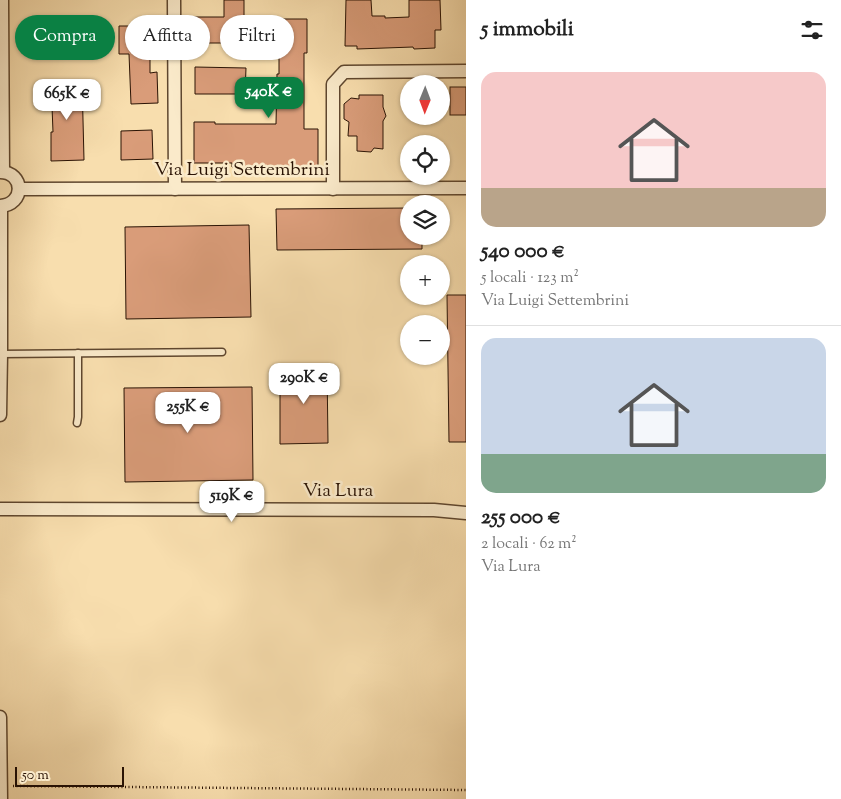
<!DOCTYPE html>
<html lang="it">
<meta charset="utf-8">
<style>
:root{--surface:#fff;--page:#f2f2f2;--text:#222;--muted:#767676;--line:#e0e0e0;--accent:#0b8043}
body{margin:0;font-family:"Sorts Mill Goudy",serif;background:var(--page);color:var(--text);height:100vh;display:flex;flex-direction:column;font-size:19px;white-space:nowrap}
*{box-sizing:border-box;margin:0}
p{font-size:16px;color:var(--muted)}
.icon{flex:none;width:28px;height:28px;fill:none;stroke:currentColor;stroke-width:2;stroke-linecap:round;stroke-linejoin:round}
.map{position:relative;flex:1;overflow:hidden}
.sheet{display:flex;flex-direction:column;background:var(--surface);width:375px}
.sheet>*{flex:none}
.top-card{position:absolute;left:15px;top:15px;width:375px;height:45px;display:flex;gap:10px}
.needle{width:32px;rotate:181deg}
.buttons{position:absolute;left:400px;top:75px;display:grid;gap:10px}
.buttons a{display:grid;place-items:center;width:50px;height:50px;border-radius:50%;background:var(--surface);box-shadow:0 1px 4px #0004;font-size:25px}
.scale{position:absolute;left:15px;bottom:12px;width:109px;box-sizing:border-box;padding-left:5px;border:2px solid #2a1304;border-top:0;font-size:14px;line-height:18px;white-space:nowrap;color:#2a1304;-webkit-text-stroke:4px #faeaca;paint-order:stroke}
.price{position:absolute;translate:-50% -42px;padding:0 11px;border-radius:10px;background:#fff;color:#222;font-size:16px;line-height:32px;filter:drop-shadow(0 1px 2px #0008)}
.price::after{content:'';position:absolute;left:50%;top:30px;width:15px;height:11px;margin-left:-8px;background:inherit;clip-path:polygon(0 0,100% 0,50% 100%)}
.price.on{background:var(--accent);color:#fff}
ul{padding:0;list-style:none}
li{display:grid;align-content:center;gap:10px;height:265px;padding:0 15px}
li+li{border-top:1px solid var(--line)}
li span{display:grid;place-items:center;height:155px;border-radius:15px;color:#555}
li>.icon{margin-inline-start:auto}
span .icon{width:90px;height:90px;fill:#fffc;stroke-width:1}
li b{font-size:21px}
h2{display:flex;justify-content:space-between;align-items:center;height:60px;padding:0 15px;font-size:21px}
.tag{padding:0 18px;border-radius:22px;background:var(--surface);box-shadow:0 1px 4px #0004;font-size:18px;line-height:45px}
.tag.on{background:var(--accent);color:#fff}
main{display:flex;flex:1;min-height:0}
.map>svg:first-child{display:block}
.building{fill:#d99c79;stroke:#2a1304}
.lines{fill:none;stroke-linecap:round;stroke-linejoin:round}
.lane-casing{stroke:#5e462e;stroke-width:9}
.street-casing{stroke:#5e462e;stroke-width:15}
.path{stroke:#2a1304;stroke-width:2.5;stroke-dasharray:1 2.5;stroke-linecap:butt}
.lane{stroke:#faeaca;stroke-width:6}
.street{stroke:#faeaca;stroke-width:12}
.labels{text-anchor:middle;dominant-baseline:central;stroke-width:5;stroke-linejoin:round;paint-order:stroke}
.street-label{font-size:19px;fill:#2a1304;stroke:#faeaca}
</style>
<main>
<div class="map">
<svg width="466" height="799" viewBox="0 0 466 799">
<rect width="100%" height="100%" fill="#f8deae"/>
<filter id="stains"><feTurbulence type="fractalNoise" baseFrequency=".004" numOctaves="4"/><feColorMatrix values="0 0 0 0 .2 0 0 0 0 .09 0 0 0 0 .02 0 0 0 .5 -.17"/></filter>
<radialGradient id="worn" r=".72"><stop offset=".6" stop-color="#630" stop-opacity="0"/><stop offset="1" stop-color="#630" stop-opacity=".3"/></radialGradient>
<g class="building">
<polygon points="224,0 244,0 244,43 193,43 194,17 224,17"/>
<polygon points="346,0 371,0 372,16 385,16 385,18 409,17 409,0 440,0 441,30 435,30 435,48 414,49 413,47 357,49 357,46 345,46"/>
<rect x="49" y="19" width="32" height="30"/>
<polygon points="279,19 307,19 307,53 304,53 304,129 318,129 318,168 232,167 232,163 194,163 194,122 215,122 215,124 276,124 277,74 279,74"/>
<polygon points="119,26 150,26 150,73 157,72 158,103 131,104 129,54 119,54"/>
<polygon points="195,67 246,68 245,94 195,94"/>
<polygon points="82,80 84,160 51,161 51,132 53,132 51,81"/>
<rect x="450" y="87" width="16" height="28"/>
<polygon points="359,95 383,95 383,107 386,116 383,121 383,149 374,148 371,152 357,151 357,136 348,136 349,122 344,119 344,104 351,98 359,99"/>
<polygon points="152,130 153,159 121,160 121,131"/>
<polygon points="409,208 409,236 422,236 422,249 277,250 276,209"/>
<polygon points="249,225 251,317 126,319 125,227"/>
<polygon points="447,295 466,295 466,442 449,442"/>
<polygon points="280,367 327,367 328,443 280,444"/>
<polygon points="252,387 253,480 125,482 124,388"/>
</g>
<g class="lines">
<defs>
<g id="lane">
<polyline points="1,354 222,352"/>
<polyline points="77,423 78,417 78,353"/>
</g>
<g id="street">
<polyline points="2,0 3,171"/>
<polyline points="174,0 175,189"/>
<path d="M0 172C25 172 25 205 0 206"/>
<polyline points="19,189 466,188"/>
<polyline points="333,189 333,84 344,72 466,71"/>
<polyline points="0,415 1,354 1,207"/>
<polyline points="0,509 434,510 466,513"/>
<polyline points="0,717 1,799"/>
</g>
</defs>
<use href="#lane" class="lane-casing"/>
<use href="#street" class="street-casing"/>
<polyline class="path" points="13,786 466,790"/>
<use href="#lane" class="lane"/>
<use href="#street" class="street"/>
</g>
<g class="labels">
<g class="street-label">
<text x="242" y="170">Via Luigi Settembrini</text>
<text x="338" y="491">Via Lura</text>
</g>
</g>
<rect width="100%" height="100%" filter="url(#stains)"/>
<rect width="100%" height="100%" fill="url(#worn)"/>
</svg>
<div class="buttons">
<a><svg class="needle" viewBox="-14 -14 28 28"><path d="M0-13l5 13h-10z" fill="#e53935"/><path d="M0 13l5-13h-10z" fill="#767676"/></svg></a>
<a><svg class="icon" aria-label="locate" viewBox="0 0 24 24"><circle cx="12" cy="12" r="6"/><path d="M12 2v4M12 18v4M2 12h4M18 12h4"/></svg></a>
<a><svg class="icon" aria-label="layers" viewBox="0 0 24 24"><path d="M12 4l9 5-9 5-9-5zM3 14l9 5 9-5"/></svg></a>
<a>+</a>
<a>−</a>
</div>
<div class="scale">50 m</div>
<b class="price on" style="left:269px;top:119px">540K €</b>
<b class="price" style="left:67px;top:121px">665K €</b>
<b class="price" style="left:304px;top:405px">290K €</b>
<b class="price" style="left:188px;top:434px">255K €</b>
<b class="price" style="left:232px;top:523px">519K €</b>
<div class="top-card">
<a class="tag on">Compra</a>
<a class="tag">Affitta</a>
<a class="tag">Filtri</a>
</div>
</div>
<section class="sheet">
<h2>5 immobili<svg class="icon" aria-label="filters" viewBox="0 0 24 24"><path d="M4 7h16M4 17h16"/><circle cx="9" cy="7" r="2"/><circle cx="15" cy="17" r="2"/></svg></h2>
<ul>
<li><span style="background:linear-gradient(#f6c9c9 75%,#b9a48a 0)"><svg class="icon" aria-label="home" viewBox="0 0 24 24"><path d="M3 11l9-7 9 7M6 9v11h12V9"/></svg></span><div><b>540 000 €</b><p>5 locali · 123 m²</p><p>Via Luigi Settembrini</p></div></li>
<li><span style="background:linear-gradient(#c9d6e8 75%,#7fa58c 0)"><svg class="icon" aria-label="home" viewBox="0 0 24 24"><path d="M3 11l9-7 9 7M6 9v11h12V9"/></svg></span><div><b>255 000 €</b><p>2 locali · 62 m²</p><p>Via Lura</p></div></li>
</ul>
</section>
</main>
